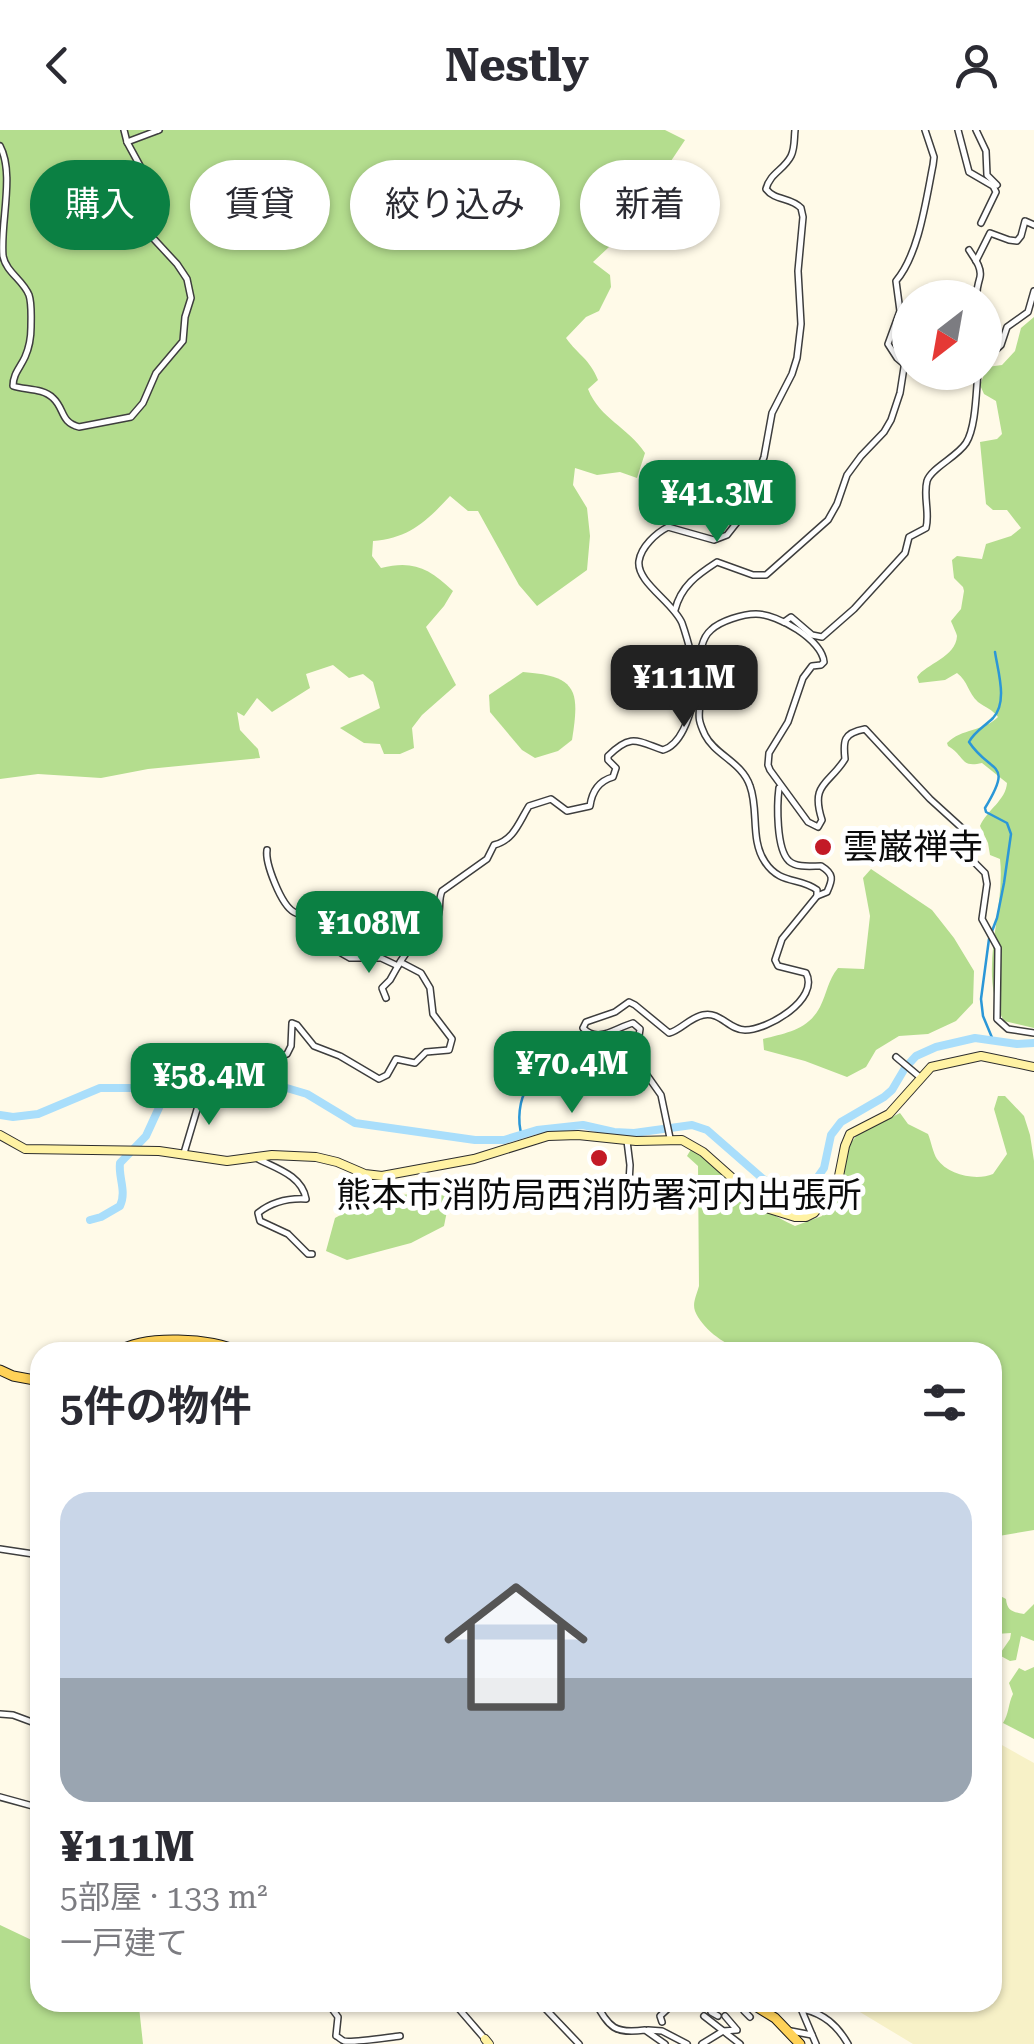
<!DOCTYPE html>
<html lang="ja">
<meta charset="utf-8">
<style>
:root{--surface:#fff;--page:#f7f7f7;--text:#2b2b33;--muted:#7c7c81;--line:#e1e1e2;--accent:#0b8043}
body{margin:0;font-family:"Roboto Serif","Noto Sans JP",serif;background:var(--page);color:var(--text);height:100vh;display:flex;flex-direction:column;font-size:38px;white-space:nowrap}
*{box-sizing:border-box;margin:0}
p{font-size:32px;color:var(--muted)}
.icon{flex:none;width:55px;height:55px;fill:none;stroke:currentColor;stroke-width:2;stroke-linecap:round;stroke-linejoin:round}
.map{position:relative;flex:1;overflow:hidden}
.side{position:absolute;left:30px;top:1212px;width:972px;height:670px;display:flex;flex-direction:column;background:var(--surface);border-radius:30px;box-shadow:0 2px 8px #0004}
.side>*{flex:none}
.top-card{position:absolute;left:30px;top:30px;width:975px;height:90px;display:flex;gap:20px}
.needle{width:65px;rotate:211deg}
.buttons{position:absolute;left:892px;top:150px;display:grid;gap:20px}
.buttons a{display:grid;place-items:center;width:110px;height:110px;border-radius:50%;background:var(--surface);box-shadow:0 2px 8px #0004;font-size:50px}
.price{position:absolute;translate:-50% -85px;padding:0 22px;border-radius:20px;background:var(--accent);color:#fff;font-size:32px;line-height:65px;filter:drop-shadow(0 2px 5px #0008)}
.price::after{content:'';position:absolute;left:50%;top:60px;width:30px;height:22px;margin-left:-15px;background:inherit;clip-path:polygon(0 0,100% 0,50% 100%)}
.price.active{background:#222;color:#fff}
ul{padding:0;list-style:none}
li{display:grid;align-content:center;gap:20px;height:530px;padding:0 30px}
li+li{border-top:2px solid var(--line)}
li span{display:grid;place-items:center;height:310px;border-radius:30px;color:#555}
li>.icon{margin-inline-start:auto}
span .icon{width:180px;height:180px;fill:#fffc;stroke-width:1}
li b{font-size:42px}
h2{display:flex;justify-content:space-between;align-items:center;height:120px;padding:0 30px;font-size:42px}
.chip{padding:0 35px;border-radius:45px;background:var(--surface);box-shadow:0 2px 8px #0004;font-size:35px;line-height:90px}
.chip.active{background:var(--accent);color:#fff}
header{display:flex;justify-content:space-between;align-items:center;height:130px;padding:0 30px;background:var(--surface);font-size:45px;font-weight:700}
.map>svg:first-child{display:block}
.farmland{fill:#f7f1c7}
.forest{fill:#b4dd8e}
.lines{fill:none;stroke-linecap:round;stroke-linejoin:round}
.stream{stroke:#2b97d7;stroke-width:2.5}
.river{stroke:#a9defb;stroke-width:8}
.street-casing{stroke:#3e3e3e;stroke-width:8}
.secondary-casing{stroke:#2d2d2d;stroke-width:10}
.primary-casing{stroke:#1c1c1c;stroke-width:11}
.street{stroke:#fff;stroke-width:5}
.secondary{stroke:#fff2a3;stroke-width:8}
.primary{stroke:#ffd258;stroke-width:9}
.poi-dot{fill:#c31a27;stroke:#fff;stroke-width:4}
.labels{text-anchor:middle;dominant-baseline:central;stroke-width:10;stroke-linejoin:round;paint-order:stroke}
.poi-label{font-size:35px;fill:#0b0b0b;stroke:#fff;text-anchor:start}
</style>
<header><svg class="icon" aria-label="back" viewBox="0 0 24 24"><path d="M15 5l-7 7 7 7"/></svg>Nestly<svg class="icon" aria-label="person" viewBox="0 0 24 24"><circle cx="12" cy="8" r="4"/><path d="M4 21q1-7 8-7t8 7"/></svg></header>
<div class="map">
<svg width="1034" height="1914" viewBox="0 0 1034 1914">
<rect width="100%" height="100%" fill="#fffae8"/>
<polygon class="farmland" points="993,1610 1034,1633 1034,1914 913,1914 845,1873 992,1872"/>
<g class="forest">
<path d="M0 0H665L685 10 653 58 635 53 616 60 618 79 623 90 609 117 593 132 610 145 611 157 599 181 586 187 566 208C579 226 589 228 598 250L588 259C600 289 628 297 645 323L637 348 620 342 597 345 575 338 573 355 587 378 590 406 587 440 537 476 519 455 478 381H468L450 366C426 392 409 408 373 411L372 426 381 438C413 430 429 438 453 461L444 476 426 497 456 555 422 585 412 598 414 618 400 624H384L380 614 364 613 340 598 380 578 373 552 363 544 349 548 333 535 306 544 310 558 272 582 257 568 244 586 237 582 240 600 258 619 260 628 148 639 101 648 38 644 0 649Z"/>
<path d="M1034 187V898L1004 891C976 842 1006 782 1000 729L990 725 988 713 980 696C987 680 1006 670 1007 653L982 633C960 638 966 627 948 616L947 613C962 598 983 602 998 587 992 579 986 578 978 572 968 563 968 551 957 543L945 550 919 553 917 547C926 534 956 527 957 506 957 504 952 494 951 491L961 479 964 461 963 457 954 448 952 430 957 426 982 429 986 414 1011 406 1021 398 1007 380H993L986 374 980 312 997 309 1002 304 996 271 984 264 980 255 987 237 1002 235 1015 221 1021 198Z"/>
<path d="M523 542C577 546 580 560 572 610L558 621 535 628 522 620 490 582 489 565Z"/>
<path d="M871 739 932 780 954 808 974 841 973 873 956 891 928 904 899 906 876 920 866 937 847 947 805 931 764 920 763 909C786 903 808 900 820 877 827 863 828 850 838 838L864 839 870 786 863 748Z"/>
<path d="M998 966H1005L1024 986 1030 1005 1034 1031V1400L993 1407 992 1222H779L740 1218 742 1222H739V1218C724 1215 701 1197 695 1181 692 1173 697 1164 699 1156L698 1036 687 1026 693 1016C725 1047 754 1077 795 1096L822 1086 842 1056 849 1015 858 1004 900 983 908 994 928 1004C931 1011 933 1023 937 1029 948 1045 976 1051 993 1044L1007 1024 994 979Z"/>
<polygon points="415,1063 450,1066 444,1096 411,1113 347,1130 326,1121 335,1088 366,1071"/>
<path d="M993 1462 1006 1469C1007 1481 1013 1482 1024 1484L1034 1474V1511L1021 1506 1016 1530 1010 1531 999 1525 1010 1509 1011 1503 996 1504 993 1514Z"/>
<path d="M1034 1537V1609L1003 1593C1009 1584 1008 1574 1013 1564L1009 1553 1019 1538 1025 1541Z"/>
<polygon points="0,1795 40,1814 40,1872 135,1873 139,1877 143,1914 0,1914"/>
</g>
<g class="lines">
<g class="stream">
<path d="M993 910 983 886 981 869 989 809 997 788 1004 753 1011 704 1007 693 986 682 985 678C1014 630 991 645 969 612 975 601 984 597 993 588 1008 572 998 542 995 522"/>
<path d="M522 1006C517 991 519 969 528 957L524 914"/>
</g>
<g class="river">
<polyline points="0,985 13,987 38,984 100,958 195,958 212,954 238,956 261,954 280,956 307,964 355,993 475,1010 504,1010 537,1000 583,995 614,1002 634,1003 692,995 707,1000 762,1048 782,1061 794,1062 806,1058 817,1048 824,1038 831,1005 841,992 884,967 892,960 905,938 916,926 936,917 975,908 1017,914 1034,913"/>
<path d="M90 1090 101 1087 120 1076C127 1061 118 1047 120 1033L146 1006 168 958"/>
</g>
<defs>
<g id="street">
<polyline points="958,0 969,42 993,56 996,62 981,93"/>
<polyline points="976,0 986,21 987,45 997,55"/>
<polyline points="127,12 159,0"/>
<path d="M0 16C15 44 0 93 3 126 6 142 23 150 29 165 32 174 31 187 31 197 31 207 29 218 25 227 20 238 13 244 13 256 25 260 43 258 53 268 65 279 60 292 79 297L131 287 143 273 156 243 183 211 185 187 191 168 187 149 177 134 152 107 145 68V45L127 12 124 0"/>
<path d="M969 120C974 128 982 137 980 147 978 156 976 158 977 168"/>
<polyline points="976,131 990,103 1009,110 1017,111 1021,106 1025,91 1034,95"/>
<polyline points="985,230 1001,215 1007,197 1028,182 1034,161"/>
<path d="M904 234 897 228 888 214 900 181 896 151C919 124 926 70 933 35L934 27 925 0"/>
<path d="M675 480C681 456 697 445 717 432L753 445H766L828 390 837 374 847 345 861 326 884 302 891 290 900 263 905 231 910 226"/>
<path d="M784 492 791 487 812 505 822 507 854 479 905 423 909 407 926 398C930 383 923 366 927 351 931 338 957 327 966 313 976 297 976 262 978 242"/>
<path d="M698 545C700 531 699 510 711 500 720 491 743 484 756 484 778 484 822 510 824 532L821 535 812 536 803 548 788 592 769 623 768 635 770 640 808 692 818 697 822 690C810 653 829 655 845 629 843 611 843 603 865 599L930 669 963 699 965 706 962 710 948 712 946 716 949 720 972 730 985 743 987 754 982 789 998 818 997 889 1008 899 1034 903"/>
<path d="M779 658C777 674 776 719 789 731 797 738 811 736 821 736 834 744 833 749 827 762L817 766"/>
<path d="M267 720C265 733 281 775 294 782 301 786 312 786 320 789L325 812 329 816 350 828H381L398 836"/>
<polyline points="386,868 382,858 390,850 399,834"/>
<polyline points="896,927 921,948"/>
<path d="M670 1008 661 965 632 924 638 912 640 899 633 893C615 898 598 914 583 898L586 892 615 882 629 872 635 875 669 903C681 900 689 888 703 885 720 881 729 900 745 900 768 900 820 869 806 843L778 836 775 830 782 809 817 766V760C800 747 780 755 765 732 750 710 759 680 750 656 742 632 715 625 705 605 696 586 700 586 700 568 700 554 687 507 682 493 673 472 636 452 639 431 641 417 656 403 668 397L714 410 727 405 742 386 764 327 772 283 792 244 797 228 801 194 798 141 803 87 801 78C791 67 775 71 766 59 770 43 784 40 791 26 795 18 794 9 795 0"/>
<polyline points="627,1011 630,1035 629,1053"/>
<path d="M184 1023 198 976 202 969 216 959 221 949 287 924 291 916 292 893 297 895 314 916 340 926 379 949 387 945 396 929 415 933 426 922 449 920 452 909 433 884 430 858 421 843 400 832C405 825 410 817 415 811 423 803 434 798 438 786 441 777 438 770 442 761L487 729 494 715C514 710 519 692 529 676L551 669 567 681 590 676C592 661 599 651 613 647L616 638 608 630V626C631 603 637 611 663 620 684 614 691 579 697 560"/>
<path d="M256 1028C275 1038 302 1045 306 1069 288 1068 272 1072 258 1083L260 1091 288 1104 308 1124H312"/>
<polyline points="0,1419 40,1425"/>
<polyline points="0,1584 13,1585 40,1595"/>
<polyline points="0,1667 40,1678"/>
<path d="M327 1872 338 1887 336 1906C339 1907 341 1910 344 1911 351 1913 390 1907 400 1906"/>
<polyline points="453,1872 485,1909"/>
<polyline points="539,1872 579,1914"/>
<path d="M595 1872C610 1898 614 1904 645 1900L665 1914"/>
<polyline points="715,1872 711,1882 718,1886"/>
<polyline points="746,1872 744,1881 750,1887"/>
<polyline points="704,1886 740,1914"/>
<polyline points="662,1892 660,1886 675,1872"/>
<polyline points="648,1900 662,1901 687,1914"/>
<polyline points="791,1901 812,1905"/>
<polyline points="702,1914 723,1901 737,1900 725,1886"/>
<path d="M816 1914 802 1881 803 1879C824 1884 837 1895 848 1914"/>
</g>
<g id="secondary">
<polyline points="0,1005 25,1019 159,1021 227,1031 272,1025 316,1027 337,1032 365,1044 382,1046 474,1029 548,1006 578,1005 636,1011 682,1010 703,1022 766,1078 795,1087 806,1087 814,1083 837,1056 845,1016 850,1004 889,984 931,937 981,926 1034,937"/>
<polyline points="485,1909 489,1914"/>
</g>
<g id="primary">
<path d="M117 1222C145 1204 211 1208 240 1222"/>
<polyline points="0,1240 13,1246 40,1251"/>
<polyline points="749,1872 775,1888 800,1914"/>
</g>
</defs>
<use href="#street" class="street-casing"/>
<use href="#secondary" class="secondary-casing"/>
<use href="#primary" class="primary-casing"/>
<use href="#street" class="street"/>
<use href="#secondary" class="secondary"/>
<use href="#primary" class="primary"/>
</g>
<g class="poi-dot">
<circle cx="823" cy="717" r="10"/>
<circle cx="599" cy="1028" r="10"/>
</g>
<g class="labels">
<g class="poi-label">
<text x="843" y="717">雲巌禅寺</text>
<text x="599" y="1065" text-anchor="middle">熊本市消防局西消防署河内出張所</text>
</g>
</g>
</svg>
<div class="buttons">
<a><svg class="needle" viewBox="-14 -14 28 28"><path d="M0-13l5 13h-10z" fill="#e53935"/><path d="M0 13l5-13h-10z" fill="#7c7c81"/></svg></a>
</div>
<b class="price" style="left:717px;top:415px">¥41.3M</b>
<b class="price active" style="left:684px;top:600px">¥111M</b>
<b class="price" style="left:369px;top:846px">¥108M</b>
<b class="price" style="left:572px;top:986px">¥70.4M</b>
<b class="price" style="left:209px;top:998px">¥58.4M</b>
<div class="top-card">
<a class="chip active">購入</a>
<a class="chip">賃貸</a>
<a class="chip">絞り込み</a>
<a class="chip">新着</a>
</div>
<section class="side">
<h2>5件の物件<svg class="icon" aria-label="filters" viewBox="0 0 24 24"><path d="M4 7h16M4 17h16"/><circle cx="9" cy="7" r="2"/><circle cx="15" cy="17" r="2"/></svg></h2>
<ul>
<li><span style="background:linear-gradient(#c9d6e8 60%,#9aa5b1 0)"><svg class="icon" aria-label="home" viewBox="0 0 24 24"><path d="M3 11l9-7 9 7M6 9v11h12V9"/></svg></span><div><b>¥111M</b><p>5部屋 · 133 m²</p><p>一戸建て</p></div></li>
</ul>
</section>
</div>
